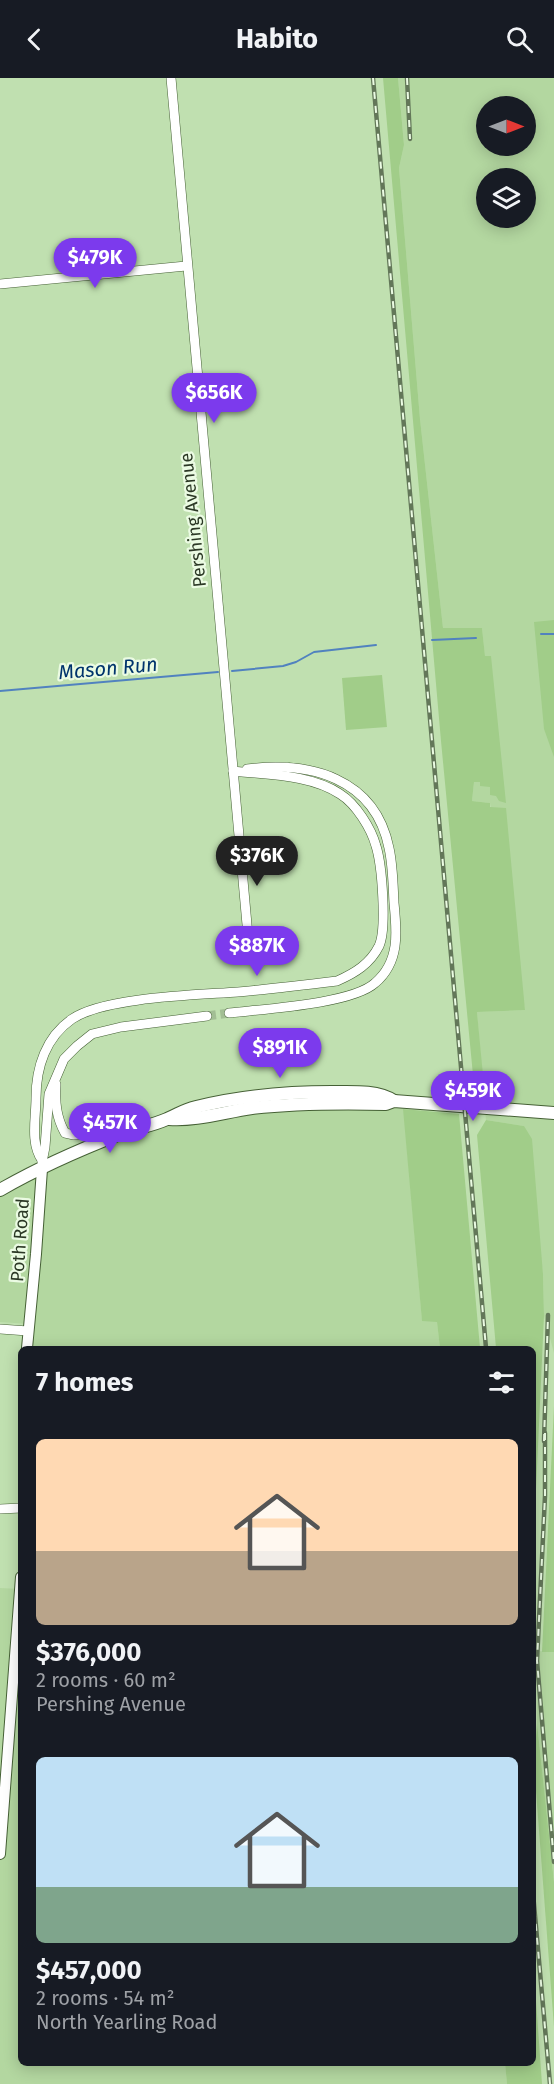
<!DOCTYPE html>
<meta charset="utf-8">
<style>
:root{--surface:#171b24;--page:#20242c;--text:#f1f3f6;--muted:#9ea1a6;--accent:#7c3aed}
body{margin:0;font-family:"Fira Sans",sans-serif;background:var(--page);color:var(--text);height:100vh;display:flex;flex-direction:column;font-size:22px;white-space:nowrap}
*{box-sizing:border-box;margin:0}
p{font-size:20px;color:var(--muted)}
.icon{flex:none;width:33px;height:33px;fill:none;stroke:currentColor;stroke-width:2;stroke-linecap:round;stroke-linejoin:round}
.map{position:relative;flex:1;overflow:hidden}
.drawer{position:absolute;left:18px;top:1268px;width:518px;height:720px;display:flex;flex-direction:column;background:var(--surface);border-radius:9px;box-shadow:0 3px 15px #0003}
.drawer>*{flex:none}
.needle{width:39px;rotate:90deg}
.fabs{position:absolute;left:476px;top:18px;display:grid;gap:12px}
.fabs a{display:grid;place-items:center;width:60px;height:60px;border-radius:50%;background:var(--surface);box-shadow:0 3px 15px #0003;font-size:30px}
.price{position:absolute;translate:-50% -51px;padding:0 14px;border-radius:21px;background:var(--accent);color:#fff;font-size:20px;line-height:39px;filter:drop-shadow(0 2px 3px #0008)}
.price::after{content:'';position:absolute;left:50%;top:36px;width:18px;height:14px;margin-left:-9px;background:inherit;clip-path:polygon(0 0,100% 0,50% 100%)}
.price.selected{background:#222;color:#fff}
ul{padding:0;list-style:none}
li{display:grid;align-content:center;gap:12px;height:318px;padding:0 18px}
li span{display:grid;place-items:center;height:186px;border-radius:9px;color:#555}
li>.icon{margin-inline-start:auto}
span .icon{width:108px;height:108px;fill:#fffc;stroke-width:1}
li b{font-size:26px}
h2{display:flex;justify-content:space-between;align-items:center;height:72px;padding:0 18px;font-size:26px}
header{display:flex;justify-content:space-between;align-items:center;height:78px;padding:0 18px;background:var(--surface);font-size:27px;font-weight:700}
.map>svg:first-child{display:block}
.built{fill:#b3d7a0;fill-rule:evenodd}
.green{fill:#a1cd89}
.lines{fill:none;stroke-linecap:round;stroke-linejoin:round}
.stream{stroke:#5182bf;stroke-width:2}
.minor-tunnel{stroke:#a2be94;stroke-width:9;stroke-dasharray:9 4.5;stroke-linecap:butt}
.minor-casing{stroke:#456035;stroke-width:10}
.tertiary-casing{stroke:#456035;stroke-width:12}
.secondary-casing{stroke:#456035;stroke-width:14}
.minor{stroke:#fff;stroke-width:9}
.tertiary{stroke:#fff;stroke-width:10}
.secondary{stroke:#fff;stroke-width:12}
.rail-casing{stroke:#637759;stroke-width:4.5}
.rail{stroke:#ebfbe3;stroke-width:2;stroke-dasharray:7;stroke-linecap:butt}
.labels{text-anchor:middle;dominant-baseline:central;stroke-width:4.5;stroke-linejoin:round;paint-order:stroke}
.street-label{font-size:18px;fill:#2b3825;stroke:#ebfbe3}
.water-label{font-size:20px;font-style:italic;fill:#00346c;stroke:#ebfbe3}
</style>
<header><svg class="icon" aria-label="back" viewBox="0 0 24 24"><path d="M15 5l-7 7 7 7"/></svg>Habito<svg class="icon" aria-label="search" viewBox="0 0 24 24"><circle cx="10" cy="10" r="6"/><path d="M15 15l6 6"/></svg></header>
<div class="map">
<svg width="554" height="2006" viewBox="0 0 554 2006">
<rect width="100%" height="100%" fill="#c0e0b0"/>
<g class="built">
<path d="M398 0H554V1275L544 1238 543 1196 524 1048 486 1042 477 934 525 932 490 725 472 723 474 704H480L490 578 485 579 482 550H443L420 341 399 90 404 67ZM486 28H525V68H486ZM486 100H525V140H486Z"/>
<polygon points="246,1024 403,1024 422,1242 437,1243 440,1270 27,1270 28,1246 0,1244 0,1113 99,1063"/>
<polygon points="0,1510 21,1511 21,1984 505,1984 507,2006 0,2006"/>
<polygon points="538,1573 554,1574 554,1804 537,1645"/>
</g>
<g class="green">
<polygon points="383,0 398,0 404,67 399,90 420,341 443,550 482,550 485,578 491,578 506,725 499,723 496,718 490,717 490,709 480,708 480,704 474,704 472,723 490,725 490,729 506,730 525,932 477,934 485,1018 475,1018 441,663"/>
<polygon points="554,542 554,679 544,651 534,544"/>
<polygon points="382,597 387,649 346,652 342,600"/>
<polygon points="403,1031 459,1036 480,1270 440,1270 437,1244 422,1243"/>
<polygon points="486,1042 524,1048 532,1061 543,1196 544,1238 533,1477 532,1270 496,1270 477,1057"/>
<polygon points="554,1328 554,1574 542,1574"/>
<polygon points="537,1645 554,1804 554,1949 534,1687"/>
<polygon points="533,1881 542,2006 507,2006 505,1985 532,1984"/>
</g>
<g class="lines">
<g class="stream">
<polyline points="541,556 554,556"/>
<polyline points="432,562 476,560"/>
<polyline points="232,593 283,588 296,584 314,574 376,567"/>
<polyline points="0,613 218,594"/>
</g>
<polyline class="minor-tunnel" points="207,938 229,935"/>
<defs>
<g id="minor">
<path d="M171 0C196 294 223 587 250 880"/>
<polyline points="0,206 186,188"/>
<path d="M229 935C263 931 352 926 375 905 400 884 397 854 394 825 393 807 393 788 389 770 375 700 310 683 247 691"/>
<path d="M56 1006C55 1024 56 1039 65 1055L74 1057 112 1056"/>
<path d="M42 1082C30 1065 36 1040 36 1020 36 989 46 959 72 941 104 919 198 917 238 914 271 911 304 907 337 903 355 895 370 886 379 868 387 851 382 787 376 768 371 750 356 726 340 716 310 696 267 697 233 693"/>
<polyline points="42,1084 45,1069 49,1016 64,981 77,968 92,956 121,949 207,938"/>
<polyline points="0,1251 28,1253"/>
<polyline points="0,1431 21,1430"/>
</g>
<g id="tertiary">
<polyline points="27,1270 36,1176 42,1091"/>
<polyline points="0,1776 21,1499"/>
</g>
<g id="secondary">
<path d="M169 1041C196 1043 224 1034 252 1030 296 1025 341 1025 386 1026L394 1023 554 1035"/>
<path d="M0 1112C38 1090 79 1072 120 1056 135 1050 152 1048 167 1041 179 1036 183 1032 196 1029 240 1018 287 1014 332 1014 351 1014 377 1012 394 1023"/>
</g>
</defs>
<use href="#minor" class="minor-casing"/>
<use href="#tertiary" class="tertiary-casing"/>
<use href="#secondary" class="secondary-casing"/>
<use href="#minor" class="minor"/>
<use href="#tertiary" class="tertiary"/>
<use href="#secondary" class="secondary"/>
<defs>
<g id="rail">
<polyline points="373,0 486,1270"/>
<polyline points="407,0 410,61"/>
<polyline points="545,1355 545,1418 537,1583 554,1784"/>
<polyline points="544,1363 548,1237"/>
<polyline points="532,1804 550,2006"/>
</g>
</defs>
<use href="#rail" class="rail-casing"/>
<use href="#rail" class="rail"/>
</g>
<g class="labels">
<g class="street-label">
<text transform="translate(193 442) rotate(-96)">Pershing Avenue</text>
<text transform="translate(20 1162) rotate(-86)">Poth Road</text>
</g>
<g class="water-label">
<text transform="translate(108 590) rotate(-5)">Mason Run</text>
</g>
</g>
</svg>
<div class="fabs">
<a><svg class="needle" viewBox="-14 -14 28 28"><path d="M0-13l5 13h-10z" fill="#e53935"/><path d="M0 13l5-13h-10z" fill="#9ea1a6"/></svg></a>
<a><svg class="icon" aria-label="layers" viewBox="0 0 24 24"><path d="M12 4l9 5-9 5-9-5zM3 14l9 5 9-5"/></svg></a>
</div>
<b class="price" style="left:95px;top:211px">$479K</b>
<b class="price" style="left:214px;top:346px">$656K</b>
<b class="price selected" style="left:257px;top:809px">$376K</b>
<b class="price" style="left:257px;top:899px">$887K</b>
<b class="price" style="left:280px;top:1001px">$891K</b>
<b class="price" style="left:473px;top:1044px">$459K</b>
<b class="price" style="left:110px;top:1076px">$457K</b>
<section class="drawer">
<h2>7 homes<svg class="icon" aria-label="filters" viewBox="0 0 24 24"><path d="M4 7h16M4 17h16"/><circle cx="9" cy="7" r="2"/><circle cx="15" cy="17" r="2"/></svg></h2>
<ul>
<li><span style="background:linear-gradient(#ffd9b3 60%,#b9a48a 0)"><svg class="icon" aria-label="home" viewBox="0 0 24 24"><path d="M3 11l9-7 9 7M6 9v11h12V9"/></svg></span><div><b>$376,000</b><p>2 rooms · 60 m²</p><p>Pershing Avenue</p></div></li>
<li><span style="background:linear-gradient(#bfe0f5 70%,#7fa58c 0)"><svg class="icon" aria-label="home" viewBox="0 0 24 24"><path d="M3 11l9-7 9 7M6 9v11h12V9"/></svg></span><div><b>$457,000</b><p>2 rooms · 54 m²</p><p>North Yearling Road</p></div></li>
</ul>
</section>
</div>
